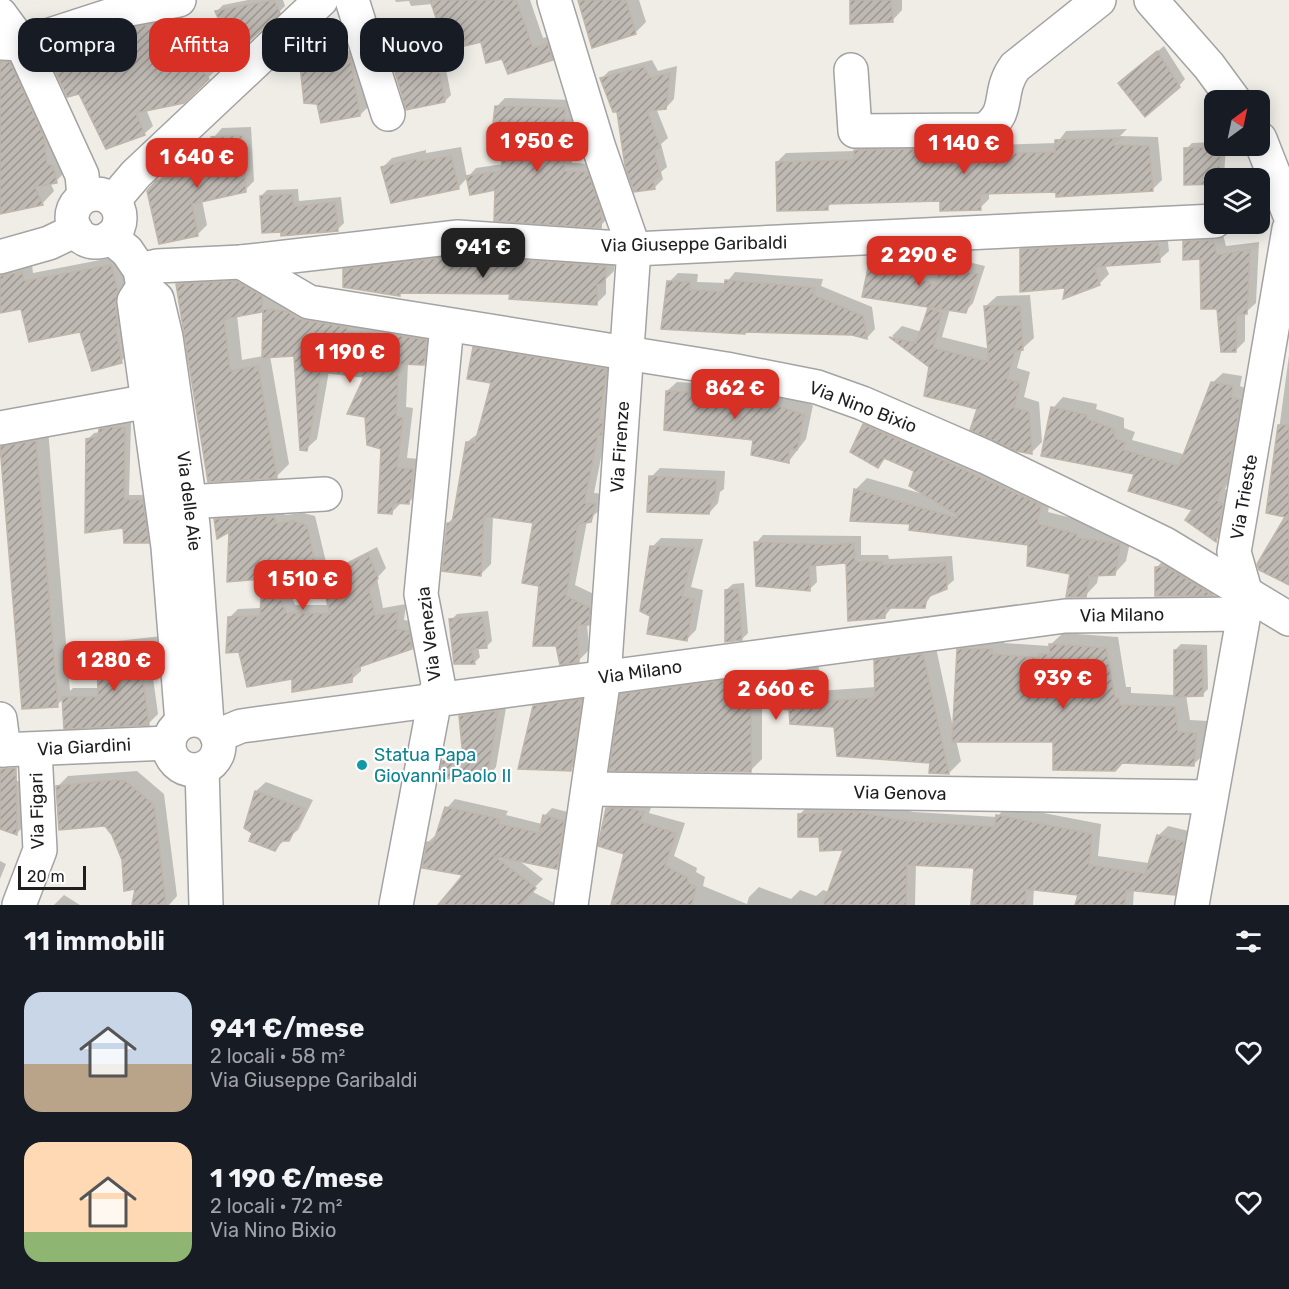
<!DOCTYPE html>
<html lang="it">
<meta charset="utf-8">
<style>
:root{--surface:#171b24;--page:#242831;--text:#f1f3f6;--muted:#9ea1a6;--accent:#d93025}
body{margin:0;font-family:Rubik,sans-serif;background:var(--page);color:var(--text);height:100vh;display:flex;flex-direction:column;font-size:22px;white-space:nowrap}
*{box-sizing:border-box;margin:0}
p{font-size:20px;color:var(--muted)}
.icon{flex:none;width:33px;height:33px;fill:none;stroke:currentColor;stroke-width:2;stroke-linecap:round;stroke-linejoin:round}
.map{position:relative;height:905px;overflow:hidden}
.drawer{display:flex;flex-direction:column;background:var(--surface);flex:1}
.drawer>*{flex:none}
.top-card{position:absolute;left:18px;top:18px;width:600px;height:54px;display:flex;gap:12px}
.needle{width:39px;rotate:33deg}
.fabs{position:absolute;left:1204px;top:90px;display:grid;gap:12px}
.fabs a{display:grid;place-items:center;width:66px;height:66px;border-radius:12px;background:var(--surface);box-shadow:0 3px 15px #0003;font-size:30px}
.scale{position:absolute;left:18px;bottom:15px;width:68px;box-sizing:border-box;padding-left:6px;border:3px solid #1f1f1f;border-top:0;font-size:16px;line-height:21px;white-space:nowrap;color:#1f1f1f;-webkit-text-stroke:4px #fff;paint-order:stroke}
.price{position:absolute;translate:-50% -51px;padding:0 14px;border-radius:12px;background:var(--accent);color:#fff;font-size:20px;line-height:39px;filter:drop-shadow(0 2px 3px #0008)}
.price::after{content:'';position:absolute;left:50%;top:36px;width:18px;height:14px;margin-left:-9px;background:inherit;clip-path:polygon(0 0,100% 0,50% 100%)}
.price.on{background:#222;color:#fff}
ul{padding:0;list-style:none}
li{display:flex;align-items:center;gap:18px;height:150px;padding:0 24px}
li span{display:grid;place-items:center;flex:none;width:168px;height:120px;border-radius:18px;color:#555}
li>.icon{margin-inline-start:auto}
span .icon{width:72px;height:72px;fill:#fffc;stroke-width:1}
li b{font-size:26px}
h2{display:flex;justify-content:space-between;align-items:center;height:72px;padding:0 24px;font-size:26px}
.tag{padding:0 21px;border-radius:18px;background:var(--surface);box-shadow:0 3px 15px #0003;font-size:21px;line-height:54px}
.tag.on{background:var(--accent);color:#fff}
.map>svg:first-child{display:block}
.shadow{fill:#0003;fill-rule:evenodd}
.building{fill:url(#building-hatch);stroke:#c0b5a9;stroke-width:1.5}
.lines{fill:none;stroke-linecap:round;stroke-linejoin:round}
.minor-casing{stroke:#a3a3a3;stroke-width:36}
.minor{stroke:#fff;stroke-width:33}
.culture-dot{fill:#0f9aa8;stroke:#fff;stroke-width:2}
.labels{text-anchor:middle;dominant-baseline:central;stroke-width:4.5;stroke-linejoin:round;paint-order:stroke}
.street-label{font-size:18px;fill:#1f1f1f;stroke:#fff}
.culture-label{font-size:18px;fill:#0d838f;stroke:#fff;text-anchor:start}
</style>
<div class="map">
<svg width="1289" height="905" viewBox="0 0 1289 905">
<defs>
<pattern id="building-hatch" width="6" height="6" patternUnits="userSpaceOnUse" patternTransform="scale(1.5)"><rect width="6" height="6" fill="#bfb9b3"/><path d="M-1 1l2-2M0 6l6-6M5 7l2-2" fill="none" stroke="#9b9691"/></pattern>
</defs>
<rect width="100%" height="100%" fill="#efede6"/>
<g class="shadow">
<polygon points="248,0 283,0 285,6 279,12 217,11 223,5"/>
<polygon points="395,0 530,0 543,38 558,34 562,48 552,59 503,57 433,4 411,6 409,1 396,2"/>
<polygon points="578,0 639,0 646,22 635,33"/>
<polygon points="852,0 902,0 902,10 892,21"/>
<polygon points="181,13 188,60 204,55 216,70 183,102 146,109 153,126 144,134 50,56 58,47 144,19"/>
<polygon points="1164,46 1185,79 1179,86 1126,77"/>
<polygon points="0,47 22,50 68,169 56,181 50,182 54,191 42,204 0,213"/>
<polygon points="360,49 369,106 360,115 319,102 302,65 311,56"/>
<polygon points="443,54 451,95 445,101 407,108 395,68 401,62"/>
<polygon points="652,60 658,71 677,66 674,99 666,108 656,108 668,138 661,144 667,167 661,172 663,179 655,187 635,190 618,110 601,79 609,71"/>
<polygon points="505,98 573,100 572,163 596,164 608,218 600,226 468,177 458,188 383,167 392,158 426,150 426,153 461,147 467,178 476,168 503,164 502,123 496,107"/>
<polygon points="251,127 254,181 245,190 202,200 207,225 197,235 148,191 167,172 203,163 201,157 212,148 213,138 222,128"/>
<polygon points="1127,129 1120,136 1158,137 1162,180 1152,190 989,192 989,199 980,208 941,199 833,202 827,208 777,162 786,153 855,151 865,141 988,145 1057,143 1066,131"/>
<polygon points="1215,142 1215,146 1226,146 1224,176 1215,178 1215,182 1186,149 1192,143"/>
<polygon points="298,189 299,201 341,197 344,223 338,229 261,196 267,190"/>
<polygon points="1222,231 1226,246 1259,242 1256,303 1245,313 1245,341 1236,350 1201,257 1184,242 1194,232"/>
<polygon points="1167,234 1169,251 1159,260 1105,265 1109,274 1099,284 1066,286 1022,250 1031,240"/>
<polygon points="469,247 615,257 614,271 606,279 606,294 596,304 511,292 402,291 399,295 345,270 354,260"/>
<polygon points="880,250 901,253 940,276 943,266 951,258 985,266 973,303 965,312 950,309 942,337 990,349 986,306 997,296 1030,295 1034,338 1022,349 1017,368 1030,372 1024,397 1039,402 1042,442 1032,452 931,366 892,336 902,326 922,332 932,306 871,259"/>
<polygon points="121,256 127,282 131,352 121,361 81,330 23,307 0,311 0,268 32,264 33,273"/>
<path d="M249 269 437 330 434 353 424 363H408L406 407 413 408 407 458 423 459 419 492 409 502H402L392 512 383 448 366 375 329 371 317 439 306 449 296 355 270 356 289 464 276 477 177 284 190 272ZM265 308 263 356 242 360 237 315Z"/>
<polygon points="735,272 823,279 821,286 872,307 875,329 867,338 852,333 747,331 745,333 669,282 678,273 698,274 697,282 726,283"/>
<polygon points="485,338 616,359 607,428 594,493 605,494 601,509 587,521 575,585 600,597 599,613 587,623 589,650 579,660 541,585 535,522 493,516 491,564 481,574 448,523 454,517 467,442 480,432 492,382 475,348"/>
<polygon points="1289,355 1289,583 1287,516 1268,512"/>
<polygon points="1223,373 1242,376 1240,386 1250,390 1237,468 1225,489 1233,494 1226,529 1216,540 1194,509 1137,473 1053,408 1063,397 1097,404 1096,409 1124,418 1124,428 1135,432 1132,440 1183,454 1212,383"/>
<polygon points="716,376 740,380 813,405 806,439 789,461 754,439 667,391 677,382 709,384"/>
<polygon points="876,413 1052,493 1048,512 1088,522 1088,526 1132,533 1126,561 1114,574 1099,574 1097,583 1085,596 1072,572 1029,543 912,523 855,490 867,478 923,494 916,470 887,457 878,466 864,425"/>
<polygon points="131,422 129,495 148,495 154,536 148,542 88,439 94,433 100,432 107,423"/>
<polygon points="48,429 70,691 73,688 99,688 99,652 108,642 162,636 163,662 152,671 158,714 148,724 64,698 57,705 2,447 14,434"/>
<polygon points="660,468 725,471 724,489 720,492 718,503 709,513 651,477"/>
<polygon points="283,507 285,515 303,513 315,516 326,562 317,571 284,574 295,605 330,605 323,579 332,570 377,547 386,568 377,578 383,608 406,604 404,620 418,622 421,638 412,648 361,664 361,671 351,680 293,677 241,650 229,618 238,609 262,608 263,577 230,529 216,520 225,511"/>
<polygon points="763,535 861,536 861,555 888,555 889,559 952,556 954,580 946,587 933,593 924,606 892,607 885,616 847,561 816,564 817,582 809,590 756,543"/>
<polygon points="661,538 703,539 691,587 703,590 696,630 686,640 651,615 652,547"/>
<polygon points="1162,562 1173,562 1218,590 1213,594 1156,595 1156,568"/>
<polygon points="744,583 748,633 742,639 726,590 733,584"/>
<polygon points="488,611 492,641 486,647 478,647 480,657 474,663 451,620 457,614"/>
<polygon points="1063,633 1118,637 1126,687 1131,687 1131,693 1175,695 1175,650 1181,644 1207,645 1208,689 1202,695 1186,695 1190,720 1208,721 1205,753 1193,765 1055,741 956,740 961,761 949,773 931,762 790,708 762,705 762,759 750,771 622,695 634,683 819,665 818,691 876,687 876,661 888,649 935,643 953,727 958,650 971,638 1004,637 1004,643 1049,646"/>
<polygon points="590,691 580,760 571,769 534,707 544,697"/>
<polygon points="507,702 496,767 487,777 444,761 453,752 464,750 460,716 470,707"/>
<polygon points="137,771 164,794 177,896 169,905 134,905 137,887 114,834 57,787 68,776"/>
<polygon points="0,781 22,781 23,827 17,833 0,827"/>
<polygon points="266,782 313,800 298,830 274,849 246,827 256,791"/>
<polygon points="455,799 508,811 506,815 542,824 544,816 552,808 572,813 565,859 557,867 517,859 543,879 531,891 558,905 440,905 466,874 424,867 428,842 437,834 447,808"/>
<polygon points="617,799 653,802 649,813 685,823 674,856 697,868 696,872 705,877 703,886 747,904 749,897 759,887 791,899 800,890 816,896 823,890 829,892 845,848 820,836 800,814 810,804 869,803 914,812 997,817 1007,806 1101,824 1098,856 1149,863 1158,836 1168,826 1193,832 1184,884 1174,894 1134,889 1133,905 1076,905 1079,894 1034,888 1033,905 972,905 976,867 916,864 915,905 612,905 626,852 607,809"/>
<polygon points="0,861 6,864 0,879"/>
<polygon points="64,895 80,905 54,905"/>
</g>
<g class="building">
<polygon points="274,0 280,13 234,54 215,11"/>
<polygon points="430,0 516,0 533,48 548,44 553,60 508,74 502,59 486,63 481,42 447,50"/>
<polygon points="578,0 626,0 636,34 592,48"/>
<polygon points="850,0 891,0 893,22 850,24"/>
<polygon points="173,20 180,68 195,62 209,79 184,103 136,113 145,135 106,149 79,94 67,97 48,55 135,27"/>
<polygon points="1157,51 1180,87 1145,117 1118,83"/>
<polygon points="350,57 360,116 321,123 317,104 304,103 300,65"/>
<polygon points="437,60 445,102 406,110 394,68"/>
<polygon points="0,61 10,62 44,137 47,165 53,165 57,183 35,187 43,205 0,214"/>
<polygon points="644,67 650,78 670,73 666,109 647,111 660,147 654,150 660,176 653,179 655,189 634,192 625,166 617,112 613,112 600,78"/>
<polygon points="495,106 565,108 564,171 588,172 602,213 601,228 494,221 495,190 470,195 466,176 502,171 500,124 493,123"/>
<polygon points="242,135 246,192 192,204 198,236 159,244 147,191 156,181 203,170 199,157 211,156 211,137"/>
<polygon points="1121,138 1112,145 1149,146 1153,191 1056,197 1056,192 980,194 981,210 940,211 940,201 828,204 828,210 777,211 776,162 854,160 854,150 979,149 979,154 1055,152 1055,140"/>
<polygon points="1221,147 1219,178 1215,178 1215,184 1184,185 1184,148"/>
<polygon points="451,156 459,189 391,203 381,167 416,159 417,162"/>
<polygon points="293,194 293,207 335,202 338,231 281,236 281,232 262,233 260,196"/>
<polygon points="1213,240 1217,255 1250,250 1247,314 1236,314 1236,352 1221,352 1217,309 1201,309 1200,259 1183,260 1183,241"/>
<polygon points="1158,243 1160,262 1094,267 1100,285 1063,299 1065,288 1020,292 1020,249"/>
<polygon points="458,256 606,266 605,282 597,285 597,305 509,299 510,294 400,293 400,296 343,287 343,269"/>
<polygon points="870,258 892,261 935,286 941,266 978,274 966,313 862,297"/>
<polygon points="111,265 118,292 115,304 118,326 115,327 122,363 92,371 80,332 29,342 21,309 0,313 0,276 22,272 24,281"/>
<polygon points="725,280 815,288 813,295 863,316 867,339 852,335 745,332 745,334 661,329 667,281 690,282 689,290 724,292"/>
<polygon points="236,281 262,296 262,312 224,319 230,371 258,366 277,478 208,482 176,284"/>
<polygon points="984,306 1020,306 1023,350 1015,351 1007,379 1020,383 1014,408 1029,412 1032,454 1016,451 970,430 977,409 924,396 929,367 889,337 916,343 928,308 942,313 933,348 989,362"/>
<polygon points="263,309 287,311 297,319 347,327 347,332 376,332 427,340 424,365 399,364 396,417 403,418 397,468 413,469 409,504 393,503 392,514 378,513 381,449 367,445 365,417 347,414 364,377 321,372 307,451 300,450 294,356 262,358"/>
<polygon points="473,347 607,369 599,419 603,420 602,435 598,435 584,503 596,504 591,522 578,524 566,596 590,608 589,625 577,625 579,662 560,665 556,646 533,646 539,586 522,583 533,523 484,516 481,576 442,571 447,523 452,523 466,442 475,443 491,383 467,379"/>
<polygon points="1211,382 1233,386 1231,397 1241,400 1227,479 1216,500 1223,504 1216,542 1185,520 1192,510 1128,491 1134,474 1041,456 1051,407 1087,415 1086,419 1114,429 1114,438 1125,443 1123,450 1179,466"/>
<polygon points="705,385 730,389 804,415 797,450 789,448 789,463 751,455 753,440 664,430 666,391 704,393"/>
<polygon points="863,424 1041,505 1037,524 1077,534 1076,538 1120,544 1115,575 1089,576 1086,597 1066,597 1070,574 1027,566 1028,545 909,530 910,524 850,521 854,489 957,518 958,515 909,486 914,471 884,458 878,468 850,452"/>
<polygon points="1278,425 1289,425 1289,585 1259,570 1257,564 1285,517 1266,513"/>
<polygon points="108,427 125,428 124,500 143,500 149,543 124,543 123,528 85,533 86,439 98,437 99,429"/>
<polygon points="36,441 58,707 22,709 0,446"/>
<polygon points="649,476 716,480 715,500 712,499 709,514 647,512"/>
<polygon points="274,516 276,524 293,521 307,525 317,572 273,577 286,613 330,614 321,579 368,554 378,578 369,589 375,616 398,612 396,629 409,631 412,649 353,669 352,682 292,692 292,679 247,687 239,652 226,653 228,617 260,616 262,579 227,582 229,532 217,539 214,519"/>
<polygon points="754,542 831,545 854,543 855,562 882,562 882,565 946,563 947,589 927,597 925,608 885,608 885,618 848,621 846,563 809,566 810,591 756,586"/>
<polygon points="650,546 694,548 682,597 694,599 687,641 647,634 650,616 640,611"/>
<polygon points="1155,567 1167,567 1214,596 1155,596"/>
<polygon points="738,589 742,640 725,642 725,590"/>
<polygon points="482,616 487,648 471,649 475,664 454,664 449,619"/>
<polygon points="1049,644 1106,648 1115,698 1119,698 1119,705 1175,707 1178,732 1196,733 1194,766 1122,763 1115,771 1053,770 1053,742 952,742 957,649 992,649 992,654 1039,658 1039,654 1050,654"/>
<polygon points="153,645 154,672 142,672 149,725 64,729 62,697 98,697 97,651"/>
<polygon points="1174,650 1202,650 1203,696 1174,697"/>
<polygon points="923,654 949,774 929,773 930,763 837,756 834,727 790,724 789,710 751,705 751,772 609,771 620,694 765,675 807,677 807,702 875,698 874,660"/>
<polygon points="582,699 571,771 518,769 533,706"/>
<polygon points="498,711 487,778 439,779 442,761 463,757 459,716"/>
<polygon points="16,768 17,835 0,829 0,769"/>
<polygon points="116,780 125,781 154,805 166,905 132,905 135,889 124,891 122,860 112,835 105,826 59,830 56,786"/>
<polygon points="255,791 305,809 289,841 281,841 275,851 249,841 252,833 244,828"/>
<polygon points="445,807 500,819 499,824 539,833 543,815 564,821 557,869 494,856 536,888 520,905 438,905 463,875 422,868 427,842 433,844"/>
<polygon points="606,808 630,808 644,812 640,822 676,833 665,866 688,878 687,882 696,887 692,905 611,905 624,854 598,846"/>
<polygon points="858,812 904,821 995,827 996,815 1092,834 1089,865 1145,874 1157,835 1184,842 1175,895 1126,890 1125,905 1075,905 1078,895 1026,889 1025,905 971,905 974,868 907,865 906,905 823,905 843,850 820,851 819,837 798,837 798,814"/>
</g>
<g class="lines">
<defs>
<g id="minor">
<polyline points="352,0 388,114"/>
<polyline points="554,0 599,148 634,249 604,677 571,905"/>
<polyline points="1151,0 1209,66 1234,100"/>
<polyline points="0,14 22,44 82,175 84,196"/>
<polyline points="2,43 22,44 130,9 179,0"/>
<path d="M851 70 855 131 984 130C1012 112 996 93 1015 67L1099 0"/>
<polyline points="1260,139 1289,213"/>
<circle cx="96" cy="218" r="24"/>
<polyline points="113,201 136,174 321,0"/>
<polyline points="110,237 127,251 140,270 143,287 157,299 166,337 193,525 207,723"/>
<polyline points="0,257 49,243 76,230"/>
<polyline points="241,262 309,302 726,369 817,387 862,403 986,457 1165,544 1289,619"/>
<polyline points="140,270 157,266 241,262 458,237 634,249 1215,221"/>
<polyline points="143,287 134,301 168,547 182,723"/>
<polyline points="0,428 149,401"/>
<polyline points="168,503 325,494"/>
<polyline points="0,719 4,750"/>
<circle cx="194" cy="745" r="25"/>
<polyline points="217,736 241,726 1065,616 1244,614"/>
<polyline points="0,750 169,743"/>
<polyline points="202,769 206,905"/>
<polyline points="590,789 1210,797"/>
<polyline points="19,905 40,850 35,750"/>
<polyline points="396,905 438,683 421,594 447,325"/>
<polyline points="1192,905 1244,614 1246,594 1234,552 1289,229"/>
</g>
</defs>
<use href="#minor" class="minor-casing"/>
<use href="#minor" class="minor"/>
</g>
<circle class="culture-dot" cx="362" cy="765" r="6"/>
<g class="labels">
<g class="street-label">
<text transform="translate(694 244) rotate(-1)">Via Giuseppe Garibaldi</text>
<text transform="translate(863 407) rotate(21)">Via Nino Bixio</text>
<text transform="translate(620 447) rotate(-86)">Via Firenze</text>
<text transform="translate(1244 497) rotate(-80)">Via Trieste</text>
<text transform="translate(189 501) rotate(83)">Via delle Aie</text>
<text transform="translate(1122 615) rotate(-1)">Via Milano</text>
<text transform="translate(429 634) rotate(-97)">Via Venezia</text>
<text transform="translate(640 672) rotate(-8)">Via Milano</text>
<text transform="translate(84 747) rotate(-3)">Via Giardini</text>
<text transform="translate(900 793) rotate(1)">Via Genova</text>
<text transform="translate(37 811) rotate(-91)">Via Figari</text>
</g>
<g class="culture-label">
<text x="374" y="755">Statua Papa<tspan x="374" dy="21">Giovanni Paolo II</tspan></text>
</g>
</g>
</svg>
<div class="fabs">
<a><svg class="needle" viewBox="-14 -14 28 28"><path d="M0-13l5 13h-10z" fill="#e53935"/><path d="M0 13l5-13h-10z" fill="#9ea1a6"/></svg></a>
<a><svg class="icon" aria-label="layers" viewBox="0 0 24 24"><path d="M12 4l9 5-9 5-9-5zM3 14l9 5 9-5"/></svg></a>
</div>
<div class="scale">20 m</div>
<b class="price" style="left:537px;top:173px">1 950 €</b>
<b class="price" style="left:964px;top:175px">1 140 €</b>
<b class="price" style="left:197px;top:189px">1 640 €</b>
<b class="price on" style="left:483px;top:279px">941 €</b>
<b class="price" style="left:919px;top:287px">2 290 €</b>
<b class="price" style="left:350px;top:384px">1 190 €</b>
<b class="price" style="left:735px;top:420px">862 €</b>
<b class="price" style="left:303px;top:611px">1 510 €</b>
<b class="price" style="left:114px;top:692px">1 280 €</b>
<b class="price" style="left:1063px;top:710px">939 €</b>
<b class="price" style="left:776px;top:721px">2 660 €</b>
<div class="top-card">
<a class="tag">Compra</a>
<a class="tag on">Affitta</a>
<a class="tag">Filtri</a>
<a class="tag">Nuovo</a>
</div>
</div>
<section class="drawer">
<h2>11 immobili<svg class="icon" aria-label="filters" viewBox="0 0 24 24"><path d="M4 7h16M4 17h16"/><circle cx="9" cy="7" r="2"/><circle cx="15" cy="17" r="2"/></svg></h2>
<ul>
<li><span style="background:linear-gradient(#c9d6e8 60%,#b9a48a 0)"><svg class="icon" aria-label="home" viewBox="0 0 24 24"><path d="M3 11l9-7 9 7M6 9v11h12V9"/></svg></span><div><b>941 €/mese</b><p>2 locali · 58 m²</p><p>Via Giuseppe Garibaldi</p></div><svg class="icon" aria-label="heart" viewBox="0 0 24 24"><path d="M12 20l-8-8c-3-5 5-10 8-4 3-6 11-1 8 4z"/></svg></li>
<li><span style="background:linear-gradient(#ffd9b3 75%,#8fb573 0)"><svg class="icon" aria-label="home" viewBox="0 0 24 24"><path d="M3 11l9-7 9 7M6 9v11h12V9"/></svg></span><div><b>1 190 €/mese</b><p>2 locali · 72 m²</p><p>Via Nino Bixio</p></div><svg class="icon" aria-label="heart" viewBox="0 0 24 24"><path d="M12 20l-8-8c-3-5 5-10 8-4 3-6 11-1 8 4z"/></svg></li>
</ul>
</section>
